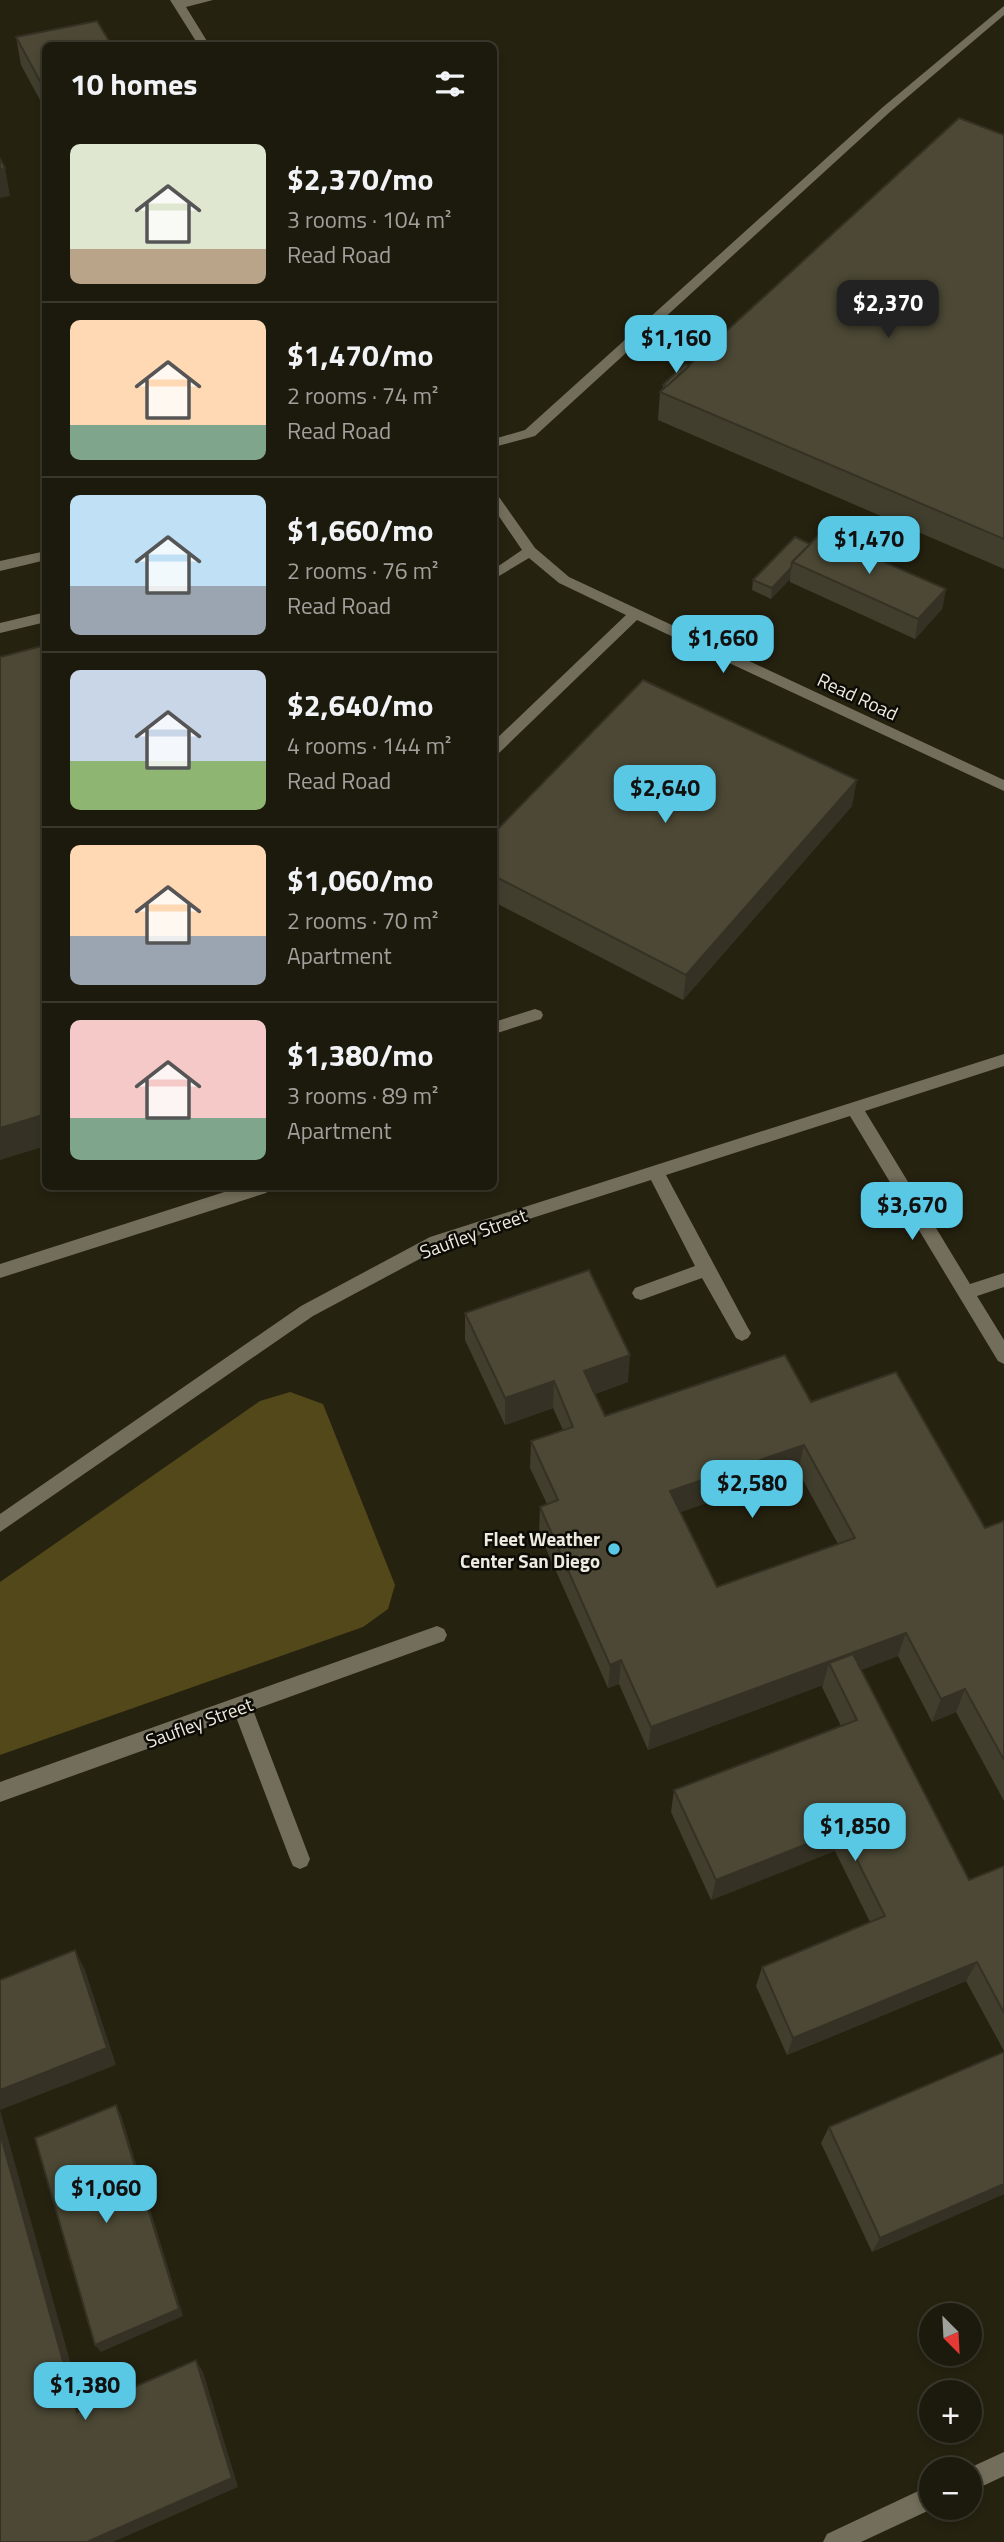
<!DOCTYPE html>
<meta charset="utf-8">
<style>
:root{--surface:#1c1a0c;--page:#29271a;--text:#f1f3f6;--muted:#a0a19d;--line:#3a382d;--accent:#59c8e5}
body{margin:0;font-family:"Titillium Web",sans-serif;background:var(--page);color:var(--text);height:100vh;display:flex;flex-direction:column;font-size:26px;white-space:nowrap}
*{box-sizing:border-box;margin:0}
p{font-size:23px;color:var(--muted)}
.icon{flex:none;width:38px;height:38px;fill:none;stroke:currentColor;stroke-width:2;stroke-linecap:round;stroke-linejoin:round}
.map{position:relative;flex:1;overflow:hidden}
.sheet{position:absolute;left:42px;top:42px;width:455px;height:1148px;display:flex;flex-direction:column;background:var(--surface);border-radius:10px;box-shadow:0 4px 10px #0003,0 0 0 2px var(--line)}
.sheet>*{flex:none}
.needle{width:46px;rotate:156deg}
.buttons{position:absolute;left:919px;top:2303px;display:grid;gap:14px}
.buttons a{display:grid;place-items:center;width:63px;height:63px;border-radius:50%;background:var(--surface);box-shadow:0 4px 10px #0003,0 0 0 2px var(--line);font-size:35px}
.price{position:absolute;translate:-50% -60px;padding:0 16px;border-radius:14px;background:var(--accent);color:#111;font-size:23px;line-height:46px;filter:drop-shadow(0 2px 4px #0008)}
.price::after{content:'';position:absolute;left:50%;top:42px;width:21px;height:16px;margin-left:-10px;background:inherit;clip-path:polygon(0 0,100% 0,50% 100%)}
.price.current{background:#222;color:#fff}
ul{padding:0;list-style:none}
li{display:flex;align-items:center;gap:21px;height:175px;padding:0 28px}
li+li{border-top:2px solid var(--line)}
li span{display:grid;place-items:center;flex:none;width:196px;height:140px;border-radius:10px;color:#555}
li>.icon{margin-inline-start:auto}
span .icon{width:84px;height:84px;fill:#fffc;stroke-width:1}
li b{font-size:30px}
h2{display:flex;justify-content:space-between;align-items:center;height:84px;padding:0 28px;font-size:30px}
.map>svg:first-child{display:block}
.green{fill:#53481a}
.lines{fill:none;stroke-linecap:round;stroke-linejoin:round}
.minor{fill:#736e5b;fill-rule:evenodd}
.wall{fill:#413e2e;fill-rule:evenodd}
.shaded-wall{fill:#353225}
.building{fill:#4c4835;stroke:#353225;stroke-width:2;fill-rule:evenodd}
.poi-dot{fill:#59c8e5;stroke:#0d0b05;stroke-width:2.5}
.labels{text-anchor:middle;dominant-baseline:central;stroke-width:5;stroke-linejoin:round;paint-order:stroke}
.street-label{font-size:19px;fill:#edebdf;stroke:#0d0b05}
.poi-label{font-size:19px;font-weight:bold;fill:#edebdf;stroke:#0d0b05;text-anchor:end}
</style>
<div class="map">
<svg width="1004" height="2542" viewBox="0 0 1004 2542">
<rect width="100%" height="100%" fill="#262210"/>
<polygon class="green" points="290,1392 323,1404 395,1585 388,1609 363,1627 0,1755 0,1582 260,1401"/>
<g class="lines">
<g class="minor">
<polygon points="170,0 213,0 186,7 210,46 199,46"/>
<polygon points="1004,6 1004,15 891,111 535,436 494,447 494,439 525,430 883,107"/>
<polygon points="494,496 499,497 535,548 569,577 1004,780 1004,791 637,620 499,753 494,754 494,741 626,615 559,583 529,558 494,579 494,569 522,550 494,509"/>
<polygon points="46,551 46,560 0,571 0,561"/>
<polygon points="46,612 46,622 0,633 0,623"/>
<polygon points="535,1009 541,1011 543,1015 541,1019 494,1034 494,1022"/>
<polygon points="1004,1054 1004,1066 865,1111 970,1284 1004,1273 1004,1287 977,1296 1004,1340 1004,1364 998,1361 850,1116 666,1175 748,1328 751,1333 748,1338 742,1341 736,1338 702,1278 641,1300 635,1298 632,1293 635,1288 695,1266 651,1180 442,1247 313,1316 0,1532 0,1514 301,1306 430,1237"/>
<polygon points="243,1186 274,1186 266,1193 0,1278 0,1264"/>
<polygon points="437,1626 444,1629 447,1635 444,1641 253,1710 310,1859 307,1866 300,1869 293,1866 290,1859 236,1717 0,1802 0,1782"/>
<polygon points="1004,2452 1004,2476 970,2492 970,2469 967,2469"/>
<polygon points="931,2485 931,2508 934,2508 861,2542 823,2542 827,2534"/>
</g>
</g>
<g class="wall">
<polygon points="16,37 46,46 46,111 21,65"/>
<polygon points="1004,135 1004,569 658,420 660,392 663,390 663,385"/>
<polygon points="810,544 946,589 942,609 915,639 790,582 790,579 771,599 752,590 753,580"/>
<polygon points="852,806 683,1000 494,902 494,833"/>
<path d="M465 1313 628 1382 595 1394 605 1416 811 1402 985 1528 1004 1521V1801L956 1712 932 1722 898 1656 861 1670 969 1880 1004 1866V2051L966 1981 787 2055 756 1986 762 1967 870 1922 835 1851 711 1900 671 1812 674 1790 841 1726 822 1687 823 1685 648 1750 619 1684 608 1688 539 1533 540 1507 547 1504 530 1468 531 1441 563 1430 553 1408 505 1425 465 1340ZM798 1471 838 1544 717 1587 680 1512Z"/>
<polygon points="1004,2052 1004,2194 872,2252 821,2143 829,2127"/>
</g>
<g class="shaded-wall">
<polygon points="5,168 10,196 0,198 0,169"/>
<polygon points="791,568 790,579 771,599 772,588"/>
<polygon points="946,589 942,609 915,639 918,619"/>
<polygon points="857,780 852,806 683,1000 686,975"/>
<polygon points="46,1114 46,1146 0,1160 0,1128"/>
<polygon points="630,1355 628,1382 583,1398 584,1371"/>
<polygon points="554,1381 553,1408 505,1425 505,1398"/>
<polygon points="804,1445 798,1471 667,1517 670,1491"/>
<polygon points="906,1633 898,1656 837,1679 829,1663 823,1685 648,1750 651,1727"/>
<polygon points="621,1660 619,1684 608,1688 610,1665"/>
<polygon points="965,1689 956,1712 932,1722 941,1699"/>
<polygon points="842,1830 835,1851 711,1900 716,1880"/>
<polygon points="75,1950 85,1970 116,2065 0,2110 87,2422 77,2412 0,2133 0,2090"/>
<polygon points="977,1962 966,1981 787,2055 793,2038"/>
<polygon points="116,2105 121,2115 183,2316 101,2352 95,2345"/>
<polygon points="1004,2184 1004,2194 872,2252 880,2238"/>
<polygon points="196,2360 203,2372 238,2487 113,2542 87,2542"/>
</g>
<g class="building">
<polygon points="97,21 112,46 46,46 46,92 16,37"/>
<polygon points="959,118 1004,135 1004,539 660,392"/>
<polygon points="0,159 5,168 0,169"/>
<polygon points="685,364 689,366 667,386 663,385"/>
<polygon points="820,534 946,589 918,619 792,562"/>
<polygon points="795,537 810,544 792,562 791,568 772,588 753,580"/>
<polygon points="46,645 46,1114 0,1128 0,657"/>
<polygon points="643,680 857,780 686,975 494,876 494,833"/>
<path d="M589 1270 630 1355 584 1371 605 1416 785 1355 811 1402 896 1372 985 1528 1004 1521V1760L965 1689 941 1699 906 1633 651 1727 621 1660 610 1665 540 1507 558 1500 531 1441 573 1427 554 1381 505 1398 465 1313ZM804 1445 855 1538 717 1587 670 1491Z"/>
<polygon points="853,1654 969,1880 1004,1866 1004,2013 977,1962 793,2038 762,1967 885,1916 842,1830 716,1880 674,1790 857,1720 829,1663"/>
<polygon points="75,1950 107,2048 0,2090 0,1980"/>
<polygon points="1004,2052 1004,2184 880,2238 829,2127"/>
<polygon points="116,2105 179,2309 95,2345 35,2138"/>
<polygon points="0,2133 77,2412 196,2360 232,2478 87,2542 0,2542"/>
</g>
<circle class="poi-dot" cx="614" cy="1549" r="7"/>
<g class="labels">
<g class="street-label">
<text transform="translate(858 696) rotate(25)">Read Road</text>
<text transform="translate(473 1233) rotate(-20)">Saufley Street</text>
<text transform="translate(199 1722) rotate(-20)">Saufley Street</text>
</g>
<g class="poi-label">
<text x="600" y="1538">Fleet Weather<tspan x="600" dy="22">Center San Diego</tspan></text>
</g>
</g>
</svg>
<div class="buttons">
<a><svg class="needle" viewBox="-14 -14 28 28"><path d="M0-13l5 13h-10z" fill="#e53935"/><path d="M0 13l5-13h-10z" fill="#a0a19d"/></svg></a>
<a>+</a>
<a>−</a>
</div>
<b class="price current" style="left:888px;top:340px">$2,370</b>
<b class="price" style="left:676px;top:375px">$1,160</b>
<b class="price" style="left:869px;top:576px">$1,470</b>
<b class="price" style="left:723px;top:675px">$1,660</b>
<b class="price" style="left:665px;top:825px">$2,640</b>
<b class="price" style="left:912px;top:1242px">$3,670</b>
<b class="price" style="left:752px;top:1520px">$2,580</b>
<b class="price" style="left:855px;top:1863px">$1,850</b>
<b class="price" style="left:106px;top:2225px">$1,060</b>
<b class="price" style="left:85px;top:2422px">$1,380</b>
<section class="sheet">
<h2>10 homes<svg class="icon" aria-label="filters" viewBox="0 0 24 24"><path d="M4 7h16M4 17h16"/><circle cx="9" cy="7" r="2"/><circle cx="15" cy="17" r="2"/></svg></h2>
<ul>
<li><span style="background:linear-gradient(#dfe7d0 75%,#b9a48a 0)"><svg class="icon" aria-label="home" viewBox="0 0 24 24"><path d="M3 11l9-7 9 7M6 9v11h12V9"/></svg></span><div><b>$2,370/mo</b><p>3 rooms · 104 m²</p><p>Read Road</p></div></li>
<li><span style="background:linear-gradient(#ffd9b3 75%,#7fa58c 0)"><svg class="icon" aria-label="home" viewBox="0 0 24 24"><path d="M3 11l9-7 9 7M6 9v11h12V9"/></svg></span><div><b>$1,470/mo</b><p>2 rooms · 74 m²</p><p>Read Road</p></div></li>
<li><span style="background:linear-gradient(#bfe0f5 65%,#9aa5b1 0)"><svg class="icon" aria-label="home" viewBox="0 0 24 24"><path d="M3 11l9-7 9 7M6 9v11h12V9"/></svg></span><div><b>$1,660/mo</b><p>2 rooms · 76 m²</p><p>Read Road</p></div></li>
<li><span style="background:linear-gradient(#c9d6e8 65%,#8fb573 0)"><svg class="icon" aria-label="home" viewBox="0 0 24 24"><path d="M3 11l9-7 9 7M6 9v11h12V9"/></svg></span><div><b>$2,640/mo</b><p>4 rooms · 144 m²</p><p>Read Road</p></div></li>
<li><span style="background:linear-gradient(#ffd9b3 65%,#9aa5b1 0)"><svg class="icon" aria-label="home" viewBox="0 0 24 24"><path d="M3 11l9-7 9 7M6 9v11h12V9"/></svg></span><div><b>$1,060/mo</b><p>2 rooms · 70 m²</p><p>Apartment</p></div></li>
<li><span style="background:linear-gradient(#f6c9c9 70%,#7fa58c 0)"><svg class="icon" aria-label="home" viewBox="0 0 24 24"><path d="M3 11l9-7 9 7M6 9v11h12V9"/></svg></span><div><b>$1,380/mo</b><p>3 rooms · 89 m²</p><p>Apartment</p></div></li>
</ul>
</section>
</div>
